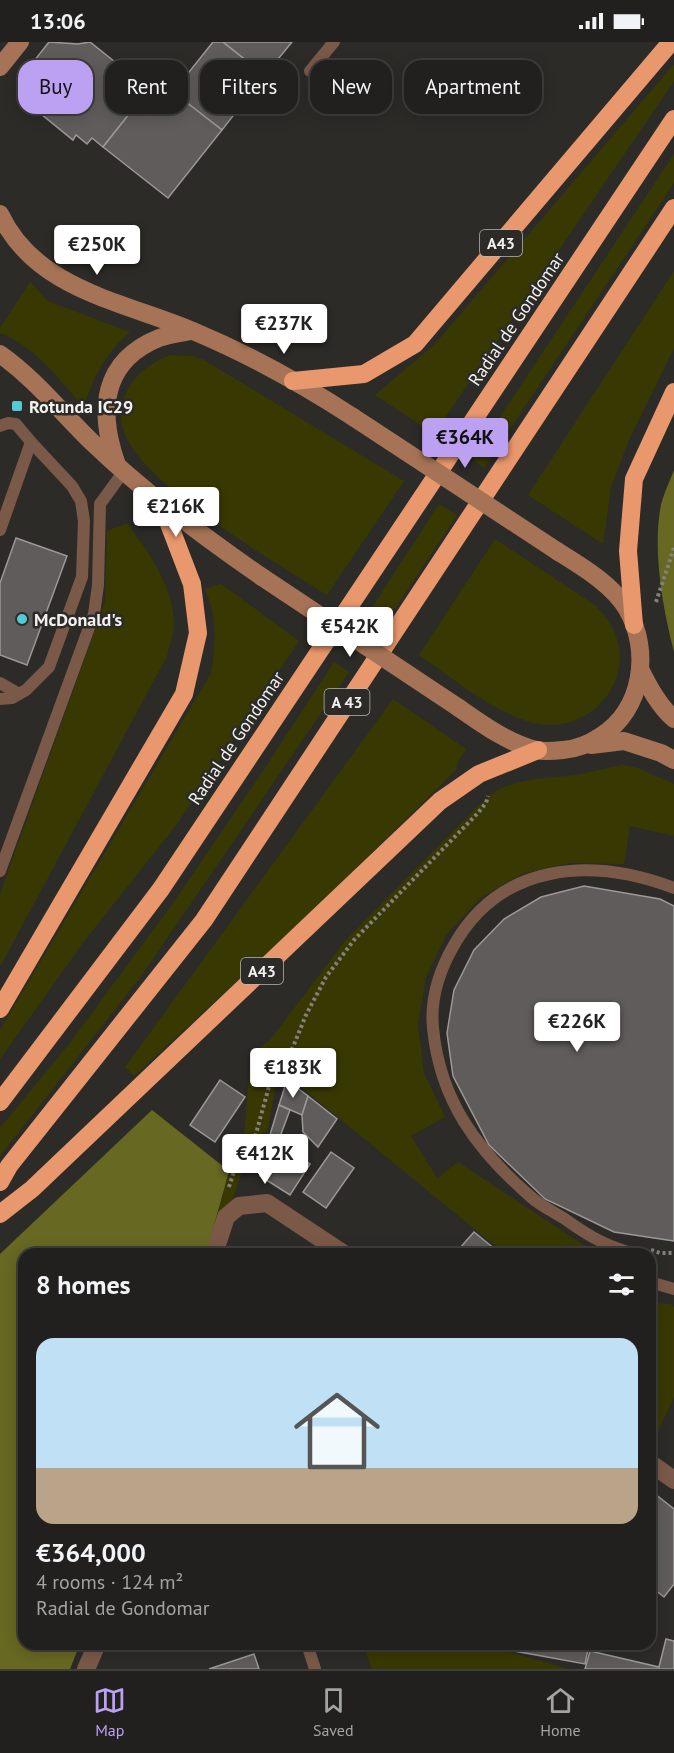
<!DOCTYPE html>
<meta charset="utf-8">
<style>
:root{--surface:#21201e;--page:#292827;--text:#f1f3f6;--muted:#a2a3a4;--line:#3e3e3c;--accent:#bca0f2}
body{margin:0;font-family:"PT Sans",sans-serif;background:var(--page);color:var(--text);height:100vh;display:flex;flex-direction:column;font-size:22px;white-space:nowrap}
*{box-sizing:border-box;margin:0}
p{font-size:20px;color:var(--muted)}
.icon{flex:none;width:33px;height:33px;fill:none;stroke:currentColor;stroke-width:2;stroke-linecap:round;stroke-linejoin:round}
.map{position:relative;flex:1;overflow:hidden}
.panel{position:absolute;left:18px;top:1206px;width:638px;height:402px;display:flex;flex-direction:column;background:var(--surface);border-radius:18px;box-shadow:0 3px 15px #0003,0 0 0 2px var(--line)}
.panel>*{flex:none}
.guide{position:absolute;left:18px;top:18px;width:639px;height:54px;display:flex;gap:12px}
.price{position:absolute;translate:-50% -51px;padding:0 14px;border-radius:6px;background:#fff;color:#222;font-size:20px;line-height:39px;filter:drop-shadow(0 2px 3px #0008)}
.price::after{content:'';position:absolute;left:50%;top:36px;width:18px;height:14px;margin-left:-9px;background:inherit;clip-path:polygon(0 0,100% 0,50% 100%)}
.price.active{background:var(--accent);color:#111}
ul{padding:0;list-style:none}
li{display:grid;align-content:center;gap:12px;height:318px;padding:0 18px}
li+li{border-top:2px solid var(--line)}
li span{display:grid;place-items:center;height:186px;border-radius:18px;color:#555}
li>.icon{margin-inline-start:auto}
span .icon{width:108px;height:108px;fill:#fffc;stroke-width:1}
li b{font-size:26px}
h2{display:flex;justify-content:space-between;align-items:center;height:72px;padding:0 18px;font-size:26px}
.chip{padding:0 21px;border-radius:18px;background:var(--surface);box-shadow:0 3px 15px #0003,0 0 0 2px var(--line);font-size:21px;line-height:54px}
.chip.active{background:var(--accent);color:#111}
.status{display:flex;justify-content:space-between;align-items:center;height:42px;padding:0 30px;background:var(--surface);direction:ltr}
.status svg{height:16px;fill:currentColor}
.dock{display:flex;justify-content:space-around;align-items:center;height:84px;border-top:2px solid var(--line);background:var(--surface);font-size:16px;color:var(--muted)}
.dock a{display:grid;justify-items:center;gap:3px}
.dock .active{color:var(--accent)}
.map>svg:first-child{display:block}
.green{fill:#383902}
.forest{fill:#676822}
.building{fill:#5f5c5b;stroke:#9b9897;stroke-width:1.5}
.lines{fill:none;stroke-linecap:round;stroke-linejoin:round}
.path{stroke:#82817e;stroke-width:4;stroke-dasharray:3 3;stroke-linecap:butt}
.lane{stroke:#7b5948;stroke-width:12}
.street{stroke:#7b5948;stroke-width:18}
.secondary{stroke:#a77357;stroke-width:18}
.highway{stroke:#e9976c;stroke-width:18}
.secondary-bridge{stroke:#a77357;stroke-width:18}
.poi-dot{fill:#52cbd7;stroke:#2c2b28;stroke-width:2}
.labels{text-anchor:middle;dominant-baseline:central;stroke-width:5;stroke-linejoin:round;paint-order:stroke}
.shield{fill:#2c2b28;stroke:#b7b6b3;stroke-width:1.5}
.shield-label{font-size:16px;font-weight:bold;fill:#f2f1ef}
.street-label{font-size:18px;fill:#f2f1ef;stroke:#2c2b28}
.poi-label{font-size:18px;font-weight:bold;fill:#f2f1ef;stroke:#2c2b28;text-anchor:start}
</style>
<div class="status"><b>13:06</b><svg viewBox="0 0 49 12"><path d="M0 12V9h3v3zM5 12V6h3v6zM10 12V3h3v9zM15 12V0h3v12zM26 1h20v11H26zM47 4h2v5h-2z"/></svg></div>
<div class="map">
<svg width="674" height="1627" viewBox="0 0 674 1627">
<rect width="100%" height="100%" fill="#2c2b28"/>
<g class="green">
<polygon points="674,22 674,39 434,392 375,353 434,303"/>
<polygon points="674,112 674,141 484,426 472,417"/>
<polygon points="674,229 674,306 629,398 611,445 603,502 528,453"/>
<path d="M30 240 48 259 130 290C105 312 94 333 84 365 60 339 34 303 0 291V286Z"/>
<path d="M170 313 193 314 204 318 404 439 327 553C277 521 139 442 123 387 119 376 122 361 126 351 134 333 152 320 170 313Z"/>
<polygon points="439,462 457,473 380,589 364,578"/>
<path d="M127 481C149 511 173 543 174 582 174 592 169 604 167 614L0 925V852L105 560 107 489Z"/>
<path d="M495 497 596 564C604 573 612 582 616 594 632 637 596 683 551 683 508 683 454 637 419 613Z"/>
<path d="M221 542 299 599 177 782 82 902 0 1017V988L211 631C216 601 217 575 205 547Z"/>
<polygon points="334,620 349,630 142,933 0,1114 0,1086 69,1002 171,864 261,732"/>
<polygon points="393,657 466,707 458,720 456,728 297,884 134,1034 125,1025"/>
<path d="M623 723 638 726 674 742V794L630 784 624 822 569 821 522 832 480 856 447 892 426 935 418 983 424 1031 445 1075 411 1094 437 1136 458 1120 597 1212H505L285 1032 276 1042 268 1087 241 1133 214 1212H200L234 1109 243 1105 251 1011 270 998 345 899 477 765C483 760 489 754 495 750 520 734 554 737 582 732 596 729 609 725 623 723Z"/>
<polygon points="654,1261 670,1262 674,1265 674,1354 655,1397 650,1394 650,1263"/>
<polygon points="363,1602 482,1602 568,1627 372,1627"/>
</g>
<g class="forest">
<path d="M674 428V610C663 567 653 512 660 468 662 455 669 441 674 428Z"/>
<polygon points="152,1068 229,1129 206,1212 24,1212 24,1602 80,1602 70,1627 0,1627 0,1212"/>
</g>
<g class="building">
<polygon points="49,0 78,2 90,0 149,47 103,105 92,96 87,102 76,93 73,98 30,63 33,59 23,51 28,45 19,38"/>
<polygon points="213,0 223,0 265,33 222,88 173,50"/>
<polygon points="223,0 292,0 265,33"/>
<polygon points="149,47 165,60 173,50 222,88 168,156 103,105"/>
<polygon points="16,496 67,514 27,623 0,613 0,541"/>
<polygon points="584,844 660,857 674,864 674,1199 614,1190 545,1157 489,1103 453,1034 447,991 454,948 474,908 504,877 541,855"/>
<polygon points="220,1038 245,1055 215,1100 190,1083"/>
<polygon points="287,1038 308,1054 302,1073 279,1063"/>
<polygon points="308,1054 337,1077 318,1105 303,1090 302,1073"/>
<polygon points="279,1063 290,1068 278,1100 269,1096"/>
<polygon points="279,1103 310,1122 290,1153 260,1134"/>
<polygon points="331,1110 354,1126 326,1166 303,1150"/>
<polygon points="474,1190 501,1212 465,1212 459,1207"/>
<polygon points="650,1448 674,1467 674,1542 664,1555 650,1544"/>
<polygon points="666,1597 674,1599 674,1627 585,1627 590,1609 659,1625"/>
<polygon points="476,1602 589,1602 585,1622"/>
<polygon points="254,1612 259,1627 209,1627"/>
</g>
<g class="lines">
<g class="path">
<polyline points="656,560 674,506"/>
<polyline points="229,1145 235,1126 249,1117 273,1030 287,1016 293,1005 306,973 326,935 354,898 477,772 486,761 488,754"/>
<polyline points="651,1208 660,1211 674,1211"/>
</g>
<g class="lane">
<polyline points="310,29 334,0"/>
<polyline points="0,384 8,381 16,382 31,400 0,488"/>
<polyline points="0,641 19,652"/>
<polyline points="0,657 12,656 26,648 49,625 82,535 84,479 81,459 72,444 31,400"/>
<polyline points="0,829 94,572 98,543 100,462 124,429"/>
<path d="M634 1212C623 1208 610 1205 600 1199 588 1193 576 1185 565 1177 554 1170 541 1164 531 1155 477 1108 440 1059 433 986 430 956 439 929 454 903 501 820 592 815 674 846"/>
<polyline points="650,1240 674,1247"/>
<polyline points="307,1602 315,1627"/>
</g>
<g class="street">
<polyline points="214,1212 226,1175 239,1164 267,1161 344,1212"/>
<polyline points="650,1421 674,1438"/>
<polyline points="86,1627 97,1602"/>
</g>
<g class="secondary">
<polyline points="0,25 20,0"/>
<path d="M0 172C36 248 122 259 193 289 248 312 302 342 353 375"/>
<path d="M0 312C38 339 63 373 96 404 147 453 204 495 262 535"/>
<path d="M116 420C98 368 102 319 159 296 169 292 181 291 191 289"/>
<path d="M640 627C649 645 659 664 674 677"/>
<path d="M459 666C482 682 508 701 536 708 544 710 554 709 563 708 578 707 589 702 601 694 643 667 651 609 627 567 612 542 581 524 557 509"/>
<polyline points="591,703 624,699 661,711 674,718"/>
</g>
<g class="highway">
<polyline points="293,339 364,332 415,302 671,0"/>
<polyline points="634,583 628,509 634,437 674,350"/>
<polyline points="0,967 184,652 198,591 192,542 161,461"/>
<polyline points="0,1060 161,847 674,77"/>
<polyline points="0,1140 9,1124 204,878 674,166"/>
<polyline points="0,1172 32,1147 440,759 479,732 538,708"/>
</g>
<g class="secondary-bridge">
<polyline points="353,375 557,509"/>
<polyline points="262,535 459,666"/>
</g>
</g>
<g class="poi-dot">
<rect x="11" y="358" width="12" height="12" rx="3"/>
<circle cx="22" cy="577" r="6"/>
</g>
<g class="labels">
<g class="shield">
<rect x="480" y="188" width="42" height="26" rx="4.5"/>
<rect x="324.5" y="647" width="45" height="26" rx="4.5"/>
<rect x="241" y="916" width="42" height="26" rx="4.5"/>
</g>
<g class="shield-label">
<text x="501" y="201">A43</text>
<text x="347" y="660">A 43</text>
<text x="262" y="929">A43</text>
</g>
<g class="street-label">
<text transform="translate(516 277) rotate(-56)">Radial de Gondomar</text>
<text transform="translate(236 696) rotate(-56)">Radial de Gondomar</text>
</g>
<g class="poi-label">
<text x="29" y="364">Rotunda IC29</text>
<text x="34" y="577">McDonald's</text>
</g>
</g>
</svg>
<b class="price" style="left:97px;top:234px">€250K</b>
<b class="price" style="left:284px;top:313px">€237K</b>
<b class="price active" style="left:465px;top:427px">€364K</b>
<b class="price" style="left:176px;top:496px">€216K</b>
<b class="price" style="left:350px;top:616px">€542K</b>
<b class="price" style="left:577px;top:1011px">€226K</b>
<b class="price" style="left:293px;top:1057px">€183K</b>
<b class="price" style="left:265px;top:1143px">€412K</b>
<div class="guide">
<a class="chip active">Buy</a>
<a class="chip">Rent</a>
<a class="chip">Filters</a>
<a class="chip">New</a>
<a class="chip">Apartment</a>
</div>
<section class="panel">
<h2>8 homes<svg class="icon" aria-label="filters" viewBox="0 0 24 24"><path d="M4 7h16M4 17h16"/><circle cx="9" cy="7" r="2"/><circle cx="15" cy="17" r="2"/></svg></h2>
<ul>
<li><span style="background:linear-gradient(#bfe0f5 70%,#b9a48a 0)"><svg class="icon" aria-label="home" viewBox="0 0 24 24"><path d="M3 11l9-7 9 7M6 9v11h12V9"/></svg></span><div><b>€364,000</b><p>4 rooms · 124 m²</p><p>Radial de Gondomar</p></div></li>
</ul>
</section>
</div>
<nav class="dock">
<a class="active"><svg class="icon" aria-label="map" viewBox="0 0 24 24"><path d="M3 6l6-2 6 2 6-2v14l-6 2-6-2-6 2zM9 4v14M15 6v14"/></svg>Map</a>
<a><svg class="icon" aria-label="saved" viewBox="0 0 24 24"><path d="M7 4h10v16l-5-4-5 4z"/></svg>Saved</a>
<a><svg class="icon" aria-label="home" viewBox="0 0 24 24"><path d="M3 11l9-7 9 7M6 9v11h12V9"/></svg>Home</a>
</nav>
